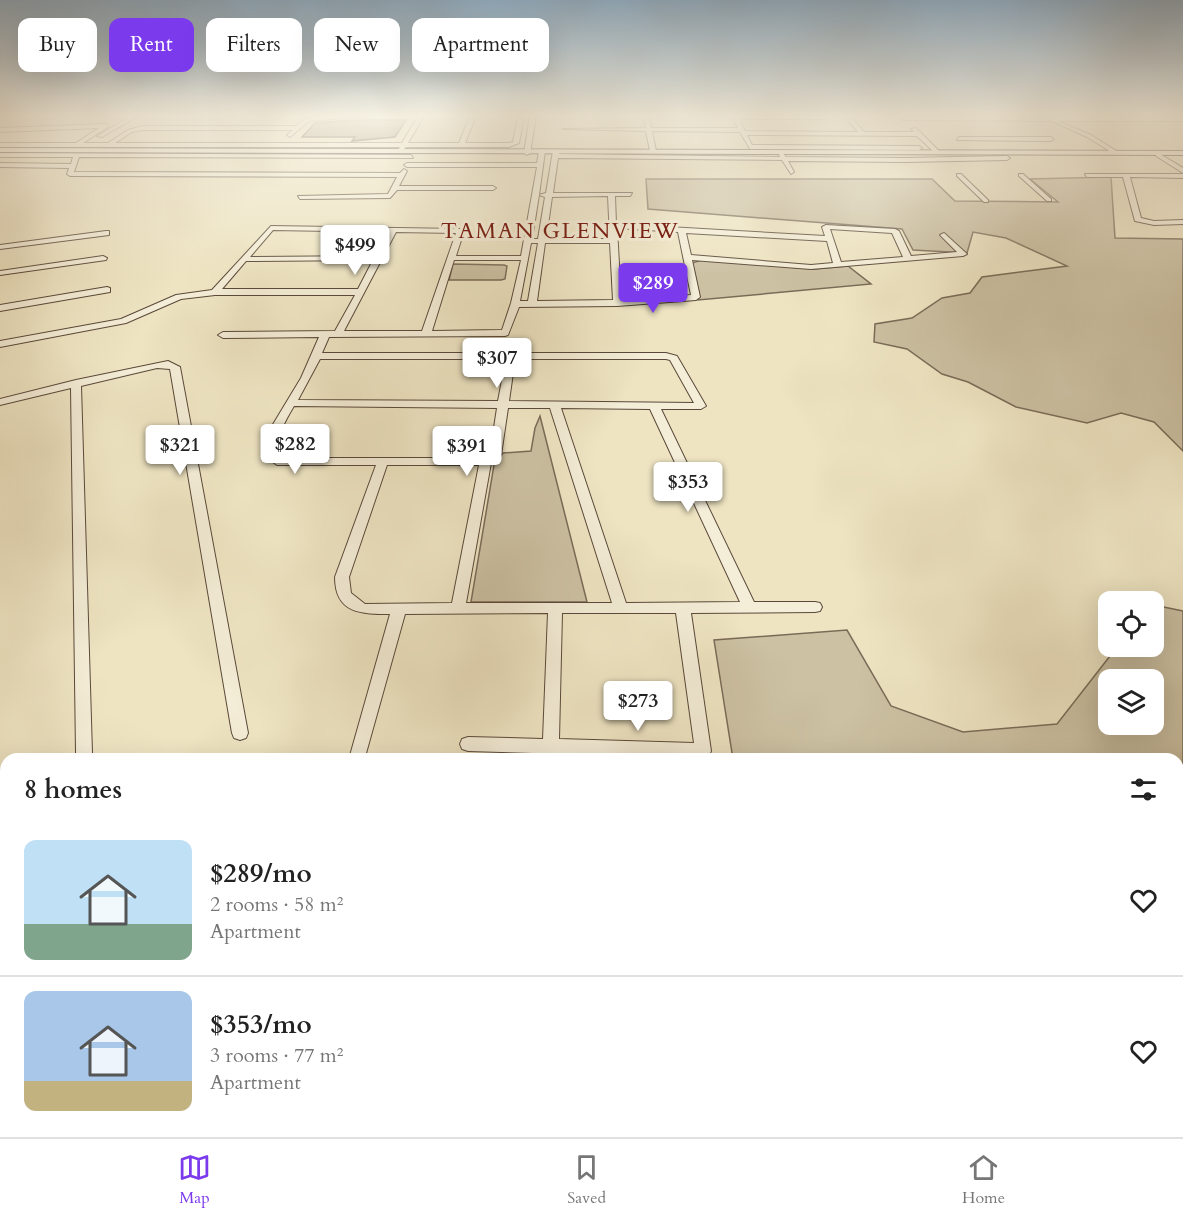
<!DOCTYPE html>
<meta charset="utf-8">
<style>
:root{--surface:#fff;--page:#f2f2f2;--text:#222;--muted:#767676;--line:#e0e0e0;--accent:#7c3aed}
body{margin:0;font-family:Cardo,serif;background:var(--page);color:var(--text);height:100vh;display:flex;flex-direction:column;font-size:22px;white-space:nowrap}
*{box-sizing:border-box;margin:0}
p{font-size:20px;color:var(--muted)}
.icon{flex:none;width:33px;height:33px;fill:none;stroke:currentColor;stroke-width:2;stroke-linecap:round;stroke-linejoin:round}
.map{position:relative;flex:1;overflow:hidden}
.details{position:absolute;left:0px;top:753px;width:1184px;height:384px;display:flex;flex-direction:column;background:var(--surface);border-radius:18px 18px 0 0;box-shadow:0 6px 24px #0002}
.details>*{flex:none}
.guide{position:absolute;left:18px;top:18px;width:600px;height:54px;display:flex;gap:12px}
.controls{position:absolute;left:1098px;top:591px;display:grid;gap:12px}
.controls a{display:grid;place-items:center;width:66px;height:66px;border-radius:12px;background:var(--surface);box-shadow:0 6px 24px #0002;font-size:30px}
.price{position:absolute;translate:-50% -51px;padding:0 14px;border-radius:6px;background:#fff;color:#222;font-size:20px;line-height:39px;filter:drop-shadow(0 2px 3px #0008)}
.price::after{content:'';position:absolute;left:50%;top:36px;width:18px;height:14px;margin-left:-9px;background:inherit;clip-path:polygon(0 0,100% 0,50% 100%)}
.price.active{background:var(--accent);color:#fff}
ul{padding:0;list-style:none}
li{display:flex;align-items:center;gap:18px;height:150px;padding:0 24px}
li+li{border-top:2px solid var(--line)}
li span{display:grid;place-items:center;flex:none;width:168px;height:120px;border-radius:12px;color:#555}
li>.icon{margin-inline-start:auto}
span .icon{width:72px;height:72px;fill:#fffc;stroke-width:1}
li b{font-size:26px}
h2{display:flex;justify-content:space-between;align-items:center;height:72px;padding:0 24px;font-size:26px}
.pill{padding:0 21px;border-radius:12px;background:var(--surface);box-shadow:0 6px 24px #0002;font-size:21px;line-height:54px}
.pill.active{background:var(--accent);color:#fff}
.tab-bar{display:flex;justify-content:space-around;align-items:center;height:84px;border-top:2px solid var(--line);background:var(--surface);font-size:16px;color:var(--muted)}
.tab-bar a{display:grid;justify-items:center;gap:3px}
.tab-bar .active{color:var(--accent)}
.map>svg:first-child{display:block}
.green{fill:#ccc1a3;stroke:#7a6b58;stroke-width:1.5;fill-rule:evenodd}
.building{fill:#8f816b;stroke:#28150c;stroke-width:1.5}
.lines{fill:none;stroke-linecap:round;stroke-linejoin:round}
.minor-casing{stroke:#5a493a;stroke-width:2}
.secondary-casing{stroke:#28150c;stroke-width:2}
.minor{fill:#f4edd7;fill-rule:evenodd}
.secondary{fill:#f4edd7;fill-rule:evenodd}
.labels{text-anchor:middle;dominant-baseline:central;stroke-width:6;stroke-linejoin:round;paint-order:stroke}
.far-neighbourhood-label{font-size:22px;letter-spacing:1.5px;fill:#7a1f14;stroke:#f4edd7}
</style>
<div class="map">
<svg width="1183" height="1137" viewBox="0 0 1183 1137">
<rect width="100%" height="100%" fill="#eee4c2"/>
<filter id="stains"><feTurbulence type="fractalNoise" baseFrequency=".00333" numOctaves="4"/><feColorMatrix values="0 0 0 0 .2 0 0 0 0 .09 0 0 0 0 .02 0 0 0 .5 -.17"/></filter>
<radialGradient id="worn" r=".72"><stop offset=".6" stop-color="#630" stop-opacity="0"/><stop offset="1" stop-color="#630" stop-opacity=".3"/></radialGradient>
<g class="green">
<polygon points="1111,177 1115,238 1183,239 1183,451 1154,422 1121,413 1087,423 1016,407 968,382 942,374 907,349 874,342 875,324 912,318 942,298 970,293 982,277 1067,266 1006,238 973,232 967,253 913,250 902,229 648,209 646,179 932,179 955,201 1058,202 1030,179"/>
<polygon points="702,260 815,269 848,266 871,284 698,300 692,263"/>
<polygon points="453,264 504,265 507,266 505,279 501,280 449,280"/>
<polygon points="540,416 587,602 471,602 494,465 503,453 531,451 535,428"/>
<path d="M1154 605 1183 611V1137H0V915H6V1131H1178V759H733L714 640 847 630 891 706 963 732 1057 724 1117 647 1154 646ZM1108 680H1154V724H1108Z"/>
</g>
<polygon class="building" points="354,120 406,120 395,137 352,141 355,137 302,137 315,123"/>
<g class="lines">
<defs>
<g id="minor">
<polygon points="131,116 138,116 102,137 97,136"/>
<polygon points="371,116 309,121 290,137 287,135 293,130 143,130 132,132 115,143 402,143 418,116 424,116 408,143 459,143 470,116 476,116 465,143 509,143 513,142 518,116 524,116 519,143 509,147 406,147 401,152 398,150 400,147 0,147 0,143 76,143 99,128 0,132 0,128 106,124 108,127 83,143 108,143 128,130 143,126 296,126 308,117"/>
<polygon points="530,116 536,116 530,153 527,155 524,153"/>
<polygon points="643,116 649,116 651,128 738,128 732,116 826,116 824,119 739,119 745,131 858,132 844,116 850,116 864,132 914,132 911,129 916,128 941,153 936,154 917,136 747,135 752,145 919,146 922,148 919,150 750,149 740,132 652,131 656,151 653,153 650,151 646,131 563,129 646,128"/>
<polygon points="904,117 1183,117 1183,121 1058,121 1091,135 1118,152 1116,155 1087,137 1052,121 902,120"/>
<polygon points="959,137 1051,137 1054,139 1051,141 957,140"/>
<path d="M542 149 545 151 539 195 546 193 553 151 556 149 559 151V154L780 157 779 154 782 152 786 157 905 158 1007 156 1010 158 1007 160 905 162 788 161 794 172 791 174 782 160 558 158 553 193H632L630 196H615L616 224 825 236 822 227 826 225 895 229 899 231 911 256 957 252 940 235 944 233 967 254 963 256 811 269 692 260 700 297 696 300 617 306 519 307 508 335 505 336 329 337 322 353H666L677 356 706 406 701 409H661L754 602H815L820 603 822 607 820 611 815 612 691 613 711 751 709 756 703 758 468 751 462 749 460 744 462 739 468 737 543 739 548 613 405 614 365 757V759H349L390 614C362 614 335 614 335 577L376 465H277L263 455 272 426 301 378 319 337 223 338 218 335 223 332 335 331 355 295H215L181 299 126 323 0 347V341L121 319 176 295 212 290 271 226 460 229 464 231 456 256H521L537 167H407L404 165 407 163H537L539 151ZM539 195 545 197 538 239H532ZM608 196 610 239H546L552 197ZM617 228 678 232 691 295 621 300ZM830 229 892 233 903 257 841 262ZM273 230 389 232 376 256 250 257ZM396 232 456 233 422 331H344ZM686 233 827 241 833 263 811 265 691 255ZM531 243H538L528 301H520ZM545 243H610L613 300 537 301ZM373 260 358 289H222L246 261ZM454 260H521L511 303 502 330 432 331ZM320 359H506L498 401 298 400ZM515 359H666L670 360 694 403 509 401ZM294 406 497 408 490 454 482 458H280L275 454C277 436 285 421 294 406ZM508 408H550L612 603H466L491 463 501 455ZM561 408 650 409 740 602 626 603ZM387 465H479L452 603 365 604 351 593 349 577ZM562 613H676L694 743 559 739Z"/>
<polygon points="0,153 411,155 413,158 79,157 74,172 400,173 404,169 407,171 399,186 493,186 496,188 493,190 397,190 390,198 300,199 298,196 388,194 397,177 70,176 67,174 69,168 0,167 0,163 71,164 73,157 0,157"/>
<polygon points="1156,154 1160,154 1183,168 1183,173 1156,156"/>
<polygon points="957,174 961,174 988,200 988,202 984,202 957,176"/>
<polygon points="1019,174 1023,174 1051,199 1051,201 1047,201 1019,176"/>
<polygon points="1085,174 1183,174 1183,178 1130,177 1141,218 1154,221 1183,220 1183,224 1154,225 1135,221 1123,177 1087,177"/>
<polygon points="106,231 109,231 109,235 0,249 0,245"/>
<polygon points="103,256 107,258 106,260 0,275 0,271"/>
<polygon points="107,287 110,288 110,292 0,311 0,305"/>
<polygon points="168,361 180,367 248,733 246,738 240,740 234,738 232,733 170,369 157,368 81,386 92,753 90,758 80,759 76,753 71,388 0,405 0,399 76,380"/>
</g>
<polygon id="secondary" points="0,148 1183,151 1183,155 0,152"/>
</defs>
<use href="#minor" class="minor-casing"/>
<use href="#secondary" class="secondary-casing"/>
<use href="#minor" class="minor"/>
<use href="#secondary" class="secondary"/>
</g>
<linearGradient id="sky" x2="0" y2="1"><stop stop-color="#8fabc0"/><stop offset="0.42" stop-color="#f7f3e4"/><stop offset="1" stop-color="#f7f3e4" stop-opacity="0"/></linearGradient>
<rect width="1183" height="275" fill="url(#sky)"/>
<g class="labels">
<g class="far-neighbourhood-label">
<text x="560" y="231">TAMAN GLENVIEW</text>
</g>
</g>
<rect width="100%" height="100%" filter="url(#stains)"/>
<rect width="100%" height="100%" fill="url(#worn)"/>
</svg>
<div class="controls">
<a><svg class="icon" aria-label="locate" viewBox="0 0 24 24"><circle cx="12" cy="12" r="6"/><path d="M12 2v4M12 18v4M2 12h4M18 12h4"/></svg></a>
<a><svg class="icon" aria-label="layers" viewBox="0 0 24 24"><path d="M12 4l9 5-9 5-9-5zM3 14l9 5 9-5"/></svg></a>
</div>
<b class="price" style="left:355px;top:276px">$499</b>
<b class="price active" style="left:653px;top:314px">$289</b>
<b class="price" style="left:497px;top:389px">$307</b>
<b class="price" style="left:295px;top:475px">$282</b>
<b class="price" style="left:180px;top:476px">$321</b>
<b class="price" style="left:467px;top:477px">$391</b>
<b class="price" style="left:688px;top:513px">$353</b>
<b class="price" style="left:638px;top:732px">$273</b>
<div class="guide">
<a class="pill">Buy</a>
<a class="pill active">Rent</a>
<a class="pill">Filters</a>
<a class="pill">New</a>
<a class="pill">Apartment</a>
</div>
<section class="details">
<h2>8 homes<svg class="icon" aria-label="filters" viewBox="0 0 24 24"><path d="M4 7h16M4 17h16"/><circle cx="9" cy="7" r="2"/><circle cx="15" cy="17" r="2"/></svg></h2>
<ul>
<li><span style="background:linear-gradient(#bfe0f5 70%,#7fa58c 0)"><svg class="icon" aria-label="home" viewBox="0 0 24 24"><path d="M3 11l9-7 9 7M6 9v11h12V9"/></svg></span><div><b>$289/mo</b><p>2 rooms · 58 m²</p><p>Apartment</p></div><svg class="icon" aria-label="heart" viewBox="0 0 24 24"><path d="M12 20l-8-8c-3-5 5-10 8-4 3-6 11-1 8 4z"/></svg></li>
<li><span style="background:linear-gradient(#a9c7e8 75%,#c2b280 0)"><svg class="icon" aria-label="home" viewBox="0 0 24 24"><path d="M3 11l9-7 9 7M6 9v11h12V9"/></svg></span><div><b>$353/mo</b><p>3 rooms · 77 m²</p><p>Apartment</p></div><svg class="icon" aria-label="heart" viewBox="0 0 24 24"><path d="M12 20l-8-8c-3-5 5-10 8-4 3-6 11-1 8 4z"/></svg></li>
</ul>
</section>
</div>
<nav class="tab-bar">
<a class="active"><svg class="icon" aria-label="map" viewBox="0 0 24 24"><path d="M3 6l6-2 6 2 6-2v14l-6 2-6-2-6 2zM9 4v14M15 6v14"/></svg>Map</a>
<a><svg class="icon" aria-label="saved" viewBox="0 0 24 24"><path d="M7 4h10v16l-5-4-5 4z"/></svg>Saved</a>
<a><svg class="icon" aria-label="home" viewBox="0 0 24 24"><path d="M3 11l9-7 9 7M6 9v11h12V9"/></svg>Home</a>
</nav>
